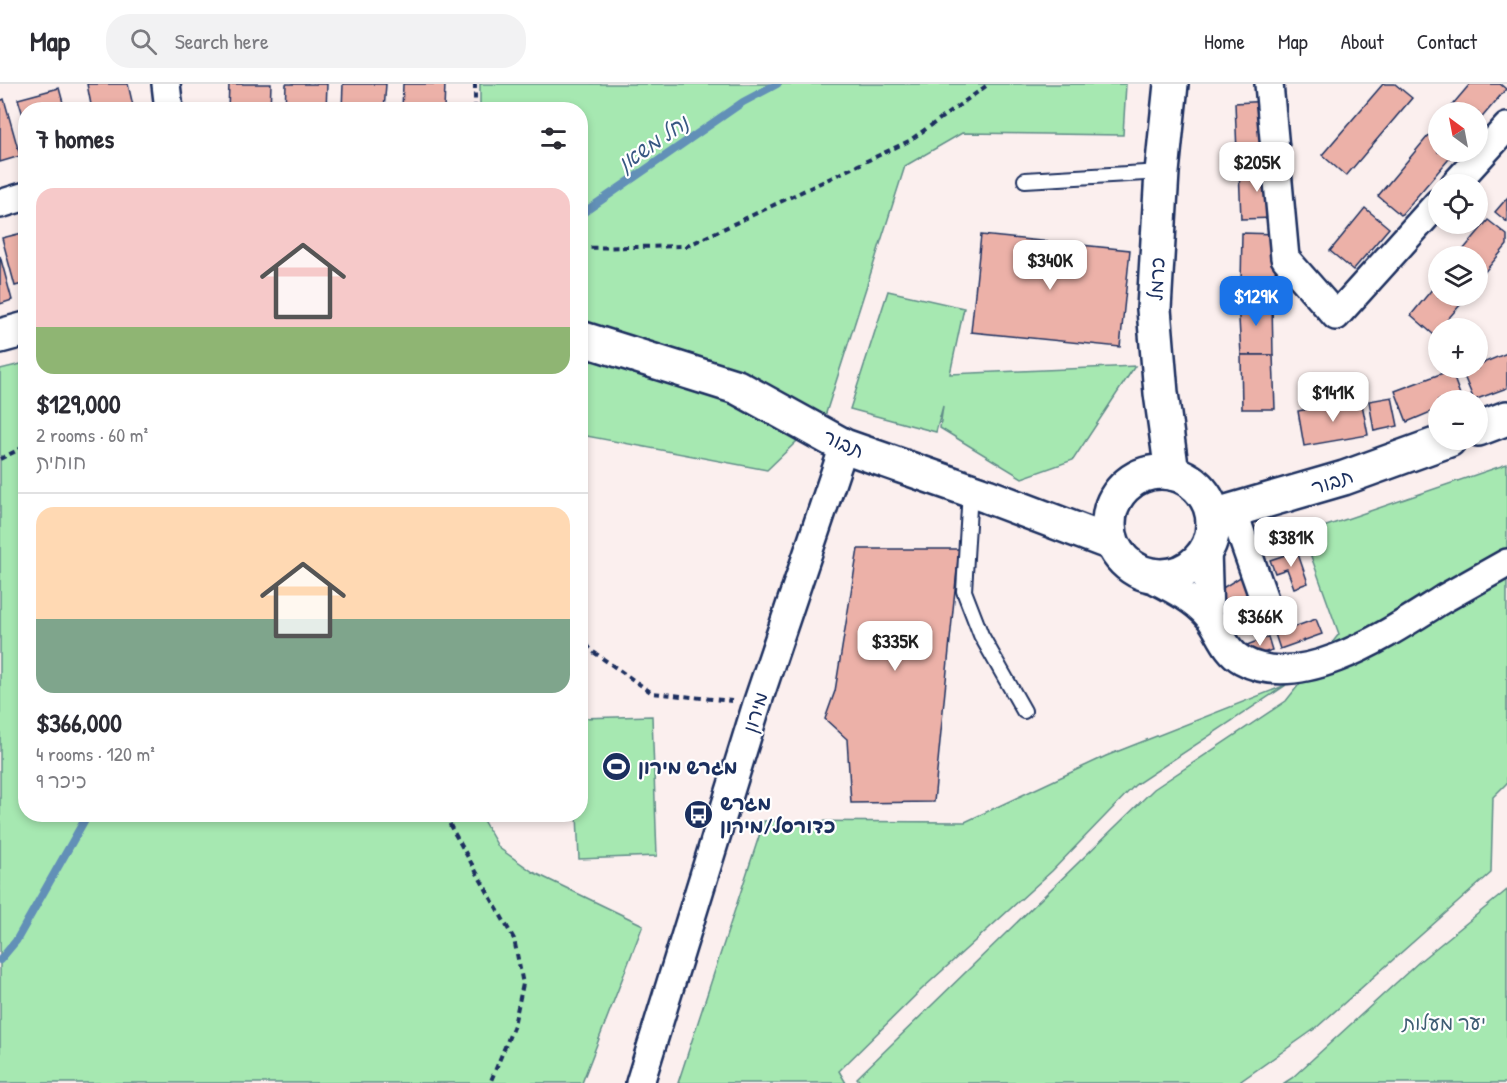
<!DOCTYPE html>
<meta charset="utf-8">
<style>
:root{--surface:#fff;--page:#f2f2f3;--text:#2b2b33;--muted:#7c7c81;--line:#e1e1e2;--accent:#1a73e8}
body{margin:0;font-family:"Patrick Hand","Playpen Sans Hebrew",sans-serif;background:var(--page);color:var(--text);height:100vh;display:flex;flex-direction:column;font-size:22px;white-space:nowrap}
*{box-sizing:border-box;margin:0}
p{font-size:20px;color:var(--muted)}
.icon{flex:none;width:33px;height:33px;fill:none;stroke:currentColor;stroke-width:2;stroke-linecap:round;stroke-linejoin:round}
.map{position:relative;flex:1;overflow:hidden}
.panel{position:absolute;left:18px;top:18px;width:570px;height:720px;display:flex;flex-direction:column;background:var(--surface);border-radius:24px;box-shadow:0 3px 9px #0003}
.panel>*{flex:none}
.needle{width:39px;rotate:328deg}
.buttons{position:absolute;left:1428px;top:18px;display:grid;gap:12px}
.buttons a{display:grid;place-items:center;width:60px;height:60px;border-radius:50%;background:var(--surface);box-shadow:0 3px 9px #0003;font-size:30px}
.price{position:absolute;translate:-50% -51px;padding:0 14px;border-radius:12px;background:#fff;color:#222;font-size:20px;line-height:39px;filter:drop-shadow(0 2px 3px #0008)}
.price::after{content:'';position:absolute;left:50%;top:36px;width:18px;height:14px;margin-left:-9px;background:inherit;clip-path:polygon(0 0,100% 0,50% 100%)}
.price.on{background:var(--accent);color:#fff}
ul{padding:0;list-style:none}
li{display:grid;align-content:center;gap:12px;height:318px;padding:0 18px}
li+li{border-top:2px solid var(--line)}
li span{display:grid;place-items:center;height:186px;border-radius:18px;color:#555}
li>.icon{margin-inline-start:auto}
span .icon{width:108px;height:108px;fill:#fffc;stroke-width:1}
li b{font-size:26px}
h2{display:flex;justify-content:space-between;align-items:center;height:72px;padding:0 18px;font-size:26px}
header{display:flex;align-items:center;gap:36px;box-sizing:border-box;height:84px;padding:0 30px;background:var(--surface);border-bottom:2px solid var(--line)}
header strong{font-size:28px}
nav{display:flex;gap:33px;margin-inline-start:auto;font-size:21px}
.search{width:420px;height:54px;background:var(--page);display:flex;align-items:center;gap:15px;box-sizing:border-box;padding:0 21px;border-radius:24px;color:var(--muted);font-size:22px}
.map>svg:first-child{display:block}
.green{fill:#a6e8b1;stroke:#608c88;stroke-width:1.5}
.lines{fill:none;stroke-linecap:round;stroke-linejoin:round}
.stream{stroke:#6290b7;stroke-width:8}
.building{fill:#ecb1a8;stroke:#1b2f5e;stroke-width:1.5}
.lane-casing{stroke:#1b2f5e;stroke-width:18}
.street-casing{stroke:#1b2f5e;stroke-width:32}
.secondary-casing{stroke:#1b2f5e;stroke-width:38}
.path{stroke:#1b2f5e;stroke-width:4;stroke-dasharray:6 4.5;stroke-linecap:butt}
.lane{stroke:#fff;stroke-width:14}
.street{stroke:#fff;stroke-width:27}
.secondary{stroke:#fff;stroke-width:33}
.labels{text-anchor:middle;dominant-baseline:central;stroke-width:4.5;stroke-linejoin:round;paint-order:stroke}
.street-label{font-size:20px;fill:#1b2f5e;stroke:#fff}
.poi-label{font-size:20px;font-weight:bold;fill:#1b2f5e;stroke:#fff;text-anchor:start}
.park-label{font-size:20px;fill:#3e5d73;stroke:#fff}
.water-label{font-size:21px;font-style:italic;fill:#385883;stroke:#fff}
</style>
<header>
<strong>Map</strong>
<div class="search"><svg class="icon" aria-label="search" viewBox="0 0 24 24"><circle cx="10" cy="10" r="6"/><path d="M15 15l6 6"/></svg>Search here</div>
<nav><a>Home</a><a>Map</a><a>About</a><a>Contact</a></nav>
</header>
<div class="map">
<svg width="1507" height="999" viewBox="0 0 1507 999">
<rect width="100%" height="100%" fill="#fbefee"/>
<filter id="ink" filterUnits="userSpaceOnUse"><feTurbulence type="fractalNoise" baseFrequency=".0167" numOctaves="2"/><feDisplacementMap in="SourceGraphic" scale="12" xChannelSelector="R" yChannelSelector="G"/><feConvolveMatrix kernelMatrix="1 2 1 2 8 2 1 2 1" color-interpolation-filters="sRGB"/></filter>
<g filter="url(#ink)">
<g class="green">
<polygon points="480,0 1126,0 1123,51 962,49 905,82 826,329 767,386 581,351 580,26 480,26"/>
<polygon points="888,207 964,224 950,290 1135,282 1073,376 1022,394 940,344 943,322 936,348 850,325"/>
<polygon points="25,279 26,730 480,731 499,764 533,788 643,841 582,999 0,999 0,285"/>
<polygon points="1507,380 1507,699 1493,713 1491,789 1316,944 1238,999 861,999 857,994 1154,705 1286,617 1339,550 1303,450"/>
<polygon points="1286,601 1135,701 1052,787 921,906 839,987 846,999 678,999 764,737 965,738 1106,672"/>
<polygon points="652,632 657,772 579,775 577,731 580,730 581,634"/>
<polygon points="1507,806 1507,999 1284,999 1292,994 1420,877"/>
</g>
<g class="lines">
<g class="stream">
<polyline points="580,131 743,18 777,0"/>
<polyline points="0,876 16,857 88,730"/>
</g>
</g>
<g class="building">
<polygon points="87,0 128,0 134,26 92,26"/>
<polygon points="229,0 271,0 270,26 228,26"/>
<polygon points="286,0 327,0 326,26 285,26"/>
<polygon points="343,0 386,0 384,26 342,26"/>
<polygon points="403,0 445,0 444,26 402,26"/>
<polygon points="1383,0 1395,0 1412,14 1346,92 1322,71"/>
<polygon points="1470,0 1500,0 1506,5 1478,38 1478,28 1447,27"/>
<polygon points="59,4 65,26 26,26 26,41 18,15"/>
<polygon points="4,15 20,72 0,78 0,17"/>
<polygon points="1268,17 1271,67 1237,69 1235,19"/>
<polygon points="1438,40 1438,68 1455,68 1401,131 1378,112"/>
<polygon points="1273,84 1274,134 1241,135 1239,85"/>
<polygon points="1507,114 1507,138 1495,128"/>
<polygon points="1365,124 1389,144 1353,186 1330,167"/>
<polygon points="1488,136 1507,151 1507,161 1478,196 1478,172 1458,172"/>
<polygon points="26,148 26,199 15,202 2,154"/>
<polygon points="1242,149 1276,150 1275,200 1241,199"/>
<polygon points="981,151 1130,166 1120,263 971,248"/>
<polygon points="0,172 12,216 0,220"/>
<polygon points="1438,198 1438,212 1468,212 1434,251 1411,231"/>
<polygon points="1238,216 1272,217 1273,271 1241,271"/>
<polygon points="1507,269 1507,304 1474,316 1462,287 1478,284 1478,281"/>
<polygon points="1241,271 1273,271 1275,325 1242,325"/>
<polygon points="1451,286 1462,316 1438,316 1438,325 1407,338 1395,307"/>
<polygon points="1392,313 1398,342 1374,347 1369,317"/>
<polygon points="1361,315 1368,351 1304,362 1298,327"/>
<polygon points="858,465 959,465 934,718 851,719 847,655 825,635 835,607"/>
<polygon points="1297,467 1308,499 1294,504 1287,485 1275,489 1270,476"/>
<polygon points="1242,492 1252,507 1236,517 1243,533 1230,539 1216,508"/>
<polygon points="1316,535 1322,550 1280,565 1275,550"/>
<polygon points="1268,553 1272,566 1251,573 1247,561"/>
</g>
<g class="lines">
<defs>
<g id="lane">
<polyline points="1025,96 1162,88"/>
<polyline points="970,407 964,507 981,551 1024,627"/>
</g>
<g id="street">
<polyline points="166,0 169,26"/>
<polyline points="1269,0 1285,174 1336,232 1438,119"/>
<polyline points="1455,100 1507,43"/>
<polyline points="0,120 26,112"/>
<polyline points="1233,427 1270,532"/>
<polyline points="1207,466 1209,532"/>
<path d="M1148 492C1167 502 1195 515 1209 533 1220 546 1225 567 1242 576 1302 610 1393 546 1443 515 1464 503 1486 491 1507 479"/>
<polyline points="640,999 757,620 844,362"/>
</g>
<g id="secondary">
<polyline points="1171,0 1162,88 1154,225 1161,309 1172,389"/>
<polyline points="0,252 26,245"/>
<polyline points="580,254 737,303 844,362 987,412 1111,459"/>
<polyline points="1478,345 1507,334"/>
<circle cx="1161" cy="440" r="52"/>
<polyline points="1213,432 1344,394 1449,356"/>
</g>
</defs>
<use href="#lane" class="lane-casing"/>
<use href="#street" class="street-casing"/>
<use href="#secondary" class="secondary-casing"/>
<g class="path">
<polyline points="475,26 475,0"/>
<polyline points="580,164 687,162 909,57 989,0"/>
<polyline points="0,375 26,362"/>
<polyline points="580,552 592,567 652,609 732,617"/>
<polyline points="446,730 451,743 514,855 523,900 514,941 490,999"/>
</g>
<use href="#lane" class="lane"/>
<use href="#street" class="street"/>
<use href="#secondary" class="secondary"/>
</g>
</g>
<defs>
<symbol id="stadium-disc" viewBox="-11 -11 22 22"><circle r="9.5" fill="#1b2f5e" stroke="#fff"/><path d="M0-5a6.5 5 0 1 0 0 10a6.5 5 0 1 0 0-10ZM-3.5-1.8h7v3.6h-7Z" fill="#fff"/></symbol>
<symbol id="bus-disc" viewBox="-11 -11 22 22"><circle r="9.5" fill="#1b2f5e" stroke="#fff"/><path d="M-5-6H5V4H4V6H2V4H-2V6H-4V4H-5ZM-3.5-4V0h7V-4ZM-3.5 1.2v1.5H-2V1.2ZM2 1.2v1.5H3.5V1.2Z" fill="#fff"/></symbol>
</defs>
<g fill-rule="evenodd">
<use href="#stadium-disc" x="600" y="666" width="33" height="33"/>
<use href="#bus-disc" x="682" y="714" width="33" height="33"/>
</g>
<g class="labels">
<g class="street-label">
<text transform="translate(1156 195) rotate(-87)">כרמל</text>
<text transform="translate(844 359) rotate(24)">תבור</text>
<text transform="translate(1332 397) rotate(-18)">תבור</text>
<text transform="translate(755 628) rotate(-72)">מירון</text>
</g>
<g class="poi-label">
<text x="638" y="682">מגרש מירון</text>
<text x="720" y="718">מגרש<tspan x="720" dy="23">כדורסל/מירון</tspan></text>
</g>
<g class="park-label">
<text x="1444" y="938">יער מעלות</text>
</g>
<g class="water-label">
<text transform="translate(653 59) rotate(-35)">נחל משאן</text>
</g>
</g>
</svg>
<div class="buttons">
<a><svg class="needle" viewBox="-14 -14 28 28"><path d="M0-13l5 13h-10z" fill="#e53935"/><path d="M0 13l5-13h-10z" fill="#7c7c81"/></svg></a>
<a><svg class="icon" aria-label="locate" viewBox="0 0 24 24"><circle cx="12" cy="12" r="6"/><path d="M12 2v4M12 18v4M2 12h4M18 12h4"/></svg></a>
<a><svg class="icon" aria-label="layers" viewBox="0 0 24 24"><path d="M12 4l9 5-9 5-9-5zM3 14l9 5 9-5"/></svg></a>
<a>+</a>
<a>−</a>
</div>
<b class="price" style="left:1257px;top:109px">$205K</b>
<b class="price" style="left:1050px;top:207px">$340K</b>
<b class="price on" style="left:1256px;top:243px">$129K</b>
<b class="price" style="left:1333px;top:339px">$141K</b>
<b class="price" style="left:1291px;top:484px">$381K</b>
<b class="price" style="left:1260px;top:563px">$366K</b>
<b class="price" style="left:895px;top:588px">$335K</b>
<section class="panel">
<h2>7 homes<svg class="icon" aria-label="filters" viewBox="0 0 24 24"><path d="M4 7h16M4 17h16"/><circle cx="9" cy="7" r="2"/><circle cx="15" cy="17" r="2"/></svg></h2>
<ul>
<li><span style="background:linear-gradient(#f6c9c9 75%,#8fb573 0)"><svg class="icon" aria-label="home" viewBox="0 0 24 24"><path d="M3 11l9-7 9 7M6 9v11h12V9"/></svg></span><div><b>$129,000</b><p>2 rooms · 60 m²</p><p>חוחית</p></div></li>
<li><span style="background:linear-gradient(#ffd9b3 60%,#7fa58c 0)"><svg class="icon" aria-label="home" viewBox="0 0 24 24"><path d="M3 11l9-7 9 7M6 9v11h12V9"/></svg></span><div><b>$366,000</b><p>4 rooms · 120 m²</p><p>כיכר 9</p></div></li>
</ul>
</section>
</div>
